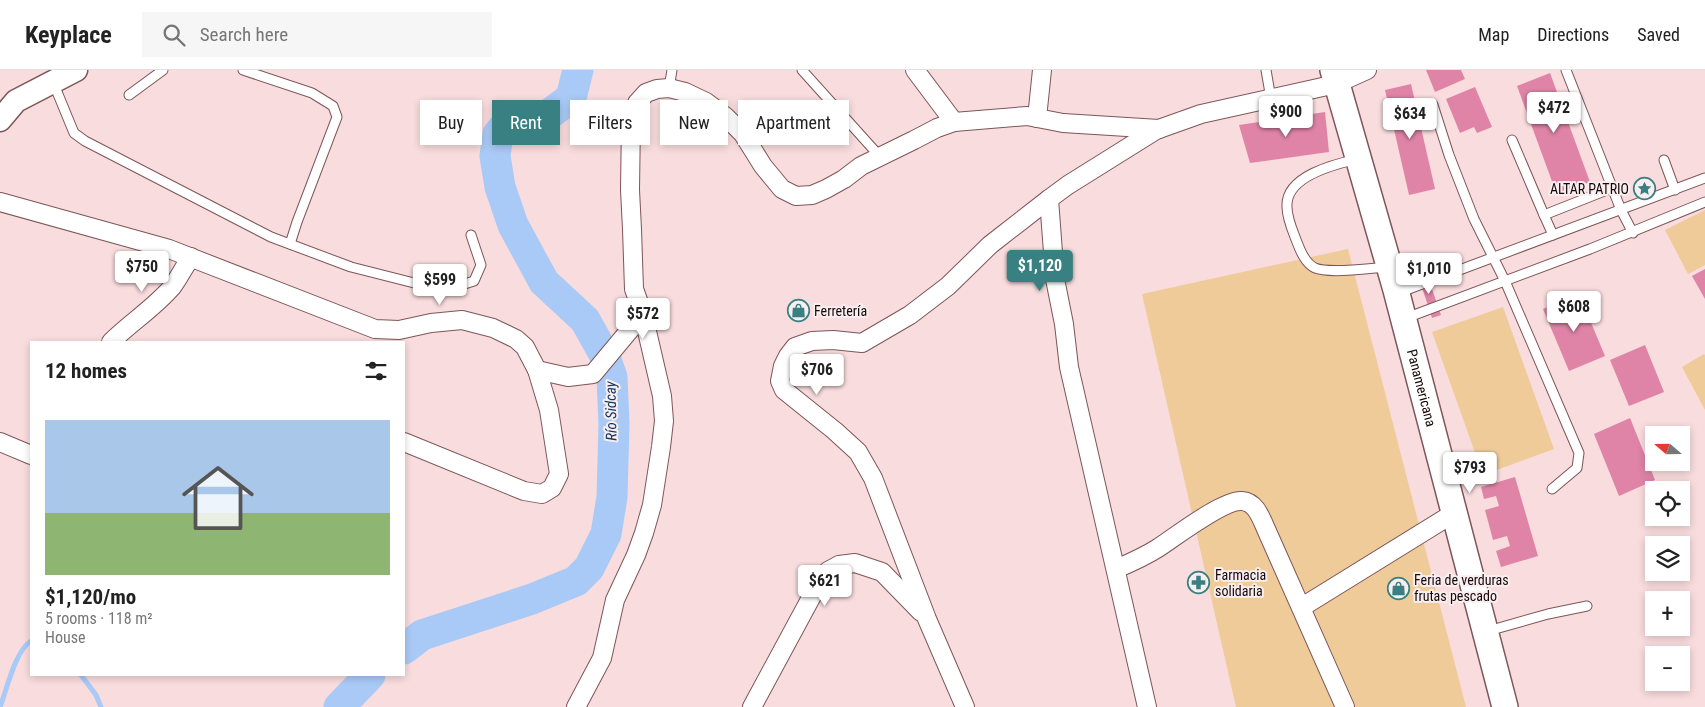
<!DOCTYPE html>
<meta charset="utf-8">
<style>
:root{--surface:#fff;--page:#f6f6f6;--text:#222;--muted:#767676;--line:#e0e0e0;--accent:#388081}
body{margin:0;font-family:"Roboto Condensed",sans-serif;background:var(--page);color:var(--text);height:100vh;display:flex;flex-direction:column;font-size:19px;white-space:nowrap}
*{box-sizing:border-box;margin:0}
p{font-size:16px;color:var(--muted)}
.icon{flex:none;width:28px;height:28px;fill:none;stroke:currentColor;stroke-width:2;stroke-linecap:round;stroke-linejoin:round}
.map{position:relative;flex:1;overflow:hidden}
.drawer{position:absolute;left:30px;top:271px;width:375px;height:335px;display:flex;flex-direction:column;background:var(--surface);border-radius:0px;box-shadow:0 2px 8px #0003}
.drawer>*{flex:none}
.top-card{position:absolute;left:420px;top:30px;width:475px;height:45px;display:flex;gap:10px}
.needle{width:32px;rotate:290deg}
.fabs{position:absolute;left:1645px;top:356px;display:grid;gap:10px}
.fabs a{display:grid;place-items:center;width:45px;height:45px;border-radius:0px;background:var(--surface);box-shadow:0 2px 8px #0003;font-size:25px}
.price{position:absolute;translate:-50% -42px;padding:0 11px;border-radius:5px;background:#fff;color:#222;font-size:16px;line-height:32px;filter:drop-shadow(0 1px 2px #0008)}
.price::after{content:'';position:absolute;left:50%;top:30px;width:15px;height:11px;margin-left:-8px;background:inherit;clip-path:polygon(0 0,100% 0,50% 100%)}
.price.active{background:var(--accent);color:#fff}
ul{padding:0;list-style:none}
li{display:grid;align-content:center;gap:10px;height:265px;padding:0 15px}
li+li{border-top:1px solid var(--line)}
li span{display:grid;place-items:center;height:155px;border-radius:0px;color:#555}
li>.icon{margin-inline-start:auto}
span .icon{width:90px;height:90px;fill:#fffc;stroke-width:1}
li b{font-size:21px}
h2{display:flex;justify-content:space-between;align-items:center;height:60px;padding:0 15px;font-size:21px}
.chip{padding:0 18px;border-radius:0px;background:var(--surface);box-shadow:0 2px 8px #0003;font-size:18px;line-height:45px}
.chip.active{background:var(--accent);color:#fff}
header{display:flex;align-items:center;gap:30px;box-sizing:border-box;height:70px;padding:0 25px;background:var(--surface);border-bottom:1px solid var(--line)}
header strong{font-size:24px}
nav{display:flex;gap:28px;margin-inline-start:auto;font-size:18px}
.search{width:350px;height:45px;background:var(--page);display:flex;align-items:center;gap:12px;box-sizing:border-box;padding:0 18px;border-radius:0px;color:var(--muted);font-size:19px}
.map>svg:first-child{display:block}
.green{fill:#efcb99}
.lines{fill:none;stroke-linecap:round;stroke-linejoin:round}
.stream{stroke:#a9caf6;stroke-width:5}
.river{stroke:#a9caf6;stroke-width:31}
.building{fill:#df84a7}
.service-casing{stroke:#7e5558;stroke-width:11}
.minor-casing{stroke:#7e5558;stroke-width:20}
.tertiary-casing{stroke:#7e5558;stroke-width:25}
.secondary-casing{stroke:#7e5558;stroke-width:28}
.service{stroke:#fff;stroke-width:9}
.minor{stroke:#fff;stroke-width:18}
.tertiary{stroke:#fff;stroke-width:22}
.secondary{stroke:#fff;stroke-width:25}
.labels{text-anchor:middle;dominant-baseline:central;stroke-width:4;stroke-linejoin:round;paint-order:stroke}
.poi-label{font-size:14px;fill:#160809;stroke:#f9eeef;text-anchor:start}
.street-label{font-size:14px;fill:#160809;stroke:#f9eeef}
.water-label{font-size:15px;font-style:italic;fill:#123764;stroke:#f9eeef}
</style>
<header>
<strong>Keyplace</strong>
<div class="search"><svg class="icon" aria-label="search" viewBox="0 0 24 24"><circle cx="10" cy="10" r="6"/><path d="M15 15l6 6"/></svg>Search here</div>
<nav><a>Map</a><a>Directions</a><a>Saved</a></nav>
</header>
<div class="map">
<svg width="1705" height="637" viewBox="0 0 1705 637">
<rect width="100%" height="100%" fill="#f9dcdd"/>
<g class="green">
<polygon points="1705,140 1705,195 1688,204 1665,160"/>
<polygon points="1348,179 1466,637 1236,637 1142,224"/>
<polygon points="1503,237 1554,379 1483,405 1432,262"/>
<polygon points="1704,284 1705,285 1705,340 1682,297"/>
</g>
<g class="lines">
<g class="stream">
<polyline points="81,605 96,625 101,637"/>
<path d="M0 637C7 619 15 581 31 571"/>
</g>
<g class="river">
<polyline points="404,579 422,565 532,529 576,511 589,498 606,464 612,427 614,354 612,307 604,284 585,250 544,212 513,155 500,117 495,86 498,64 509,51 518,49 531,50 548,45 571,28 578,0"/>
<polyline points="339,637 370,605"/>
</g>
</g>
<g class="building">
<polygon points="1426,0 1461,0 1465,9 1435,22"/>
<polygon points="1550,3 1590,112 1557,125 1517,16"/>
<polygon points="1411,14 1435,119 1409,125 1385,20"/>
<polygon points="1475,17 1492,57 1477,63 1474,57 1460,63 1446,29"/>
<polygon points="1325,42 1329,82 1250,93 1239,55"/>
<polygon points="1705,199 1705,229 1692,206"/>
<polygon points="1426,202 1441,245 1432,248 1418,205"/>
<polygon points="1579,224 1605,286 1569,301 1543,239"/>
<polygon points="1645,275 1664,322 1629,336 1610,290"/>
<polygon points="1630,348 1655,410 1619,426 1594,364"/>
<polygon points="1515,407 1538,486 1501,497 1496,481 1510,476 1507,466 1493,470 1485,440 1499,436 1496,426 1484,429 1481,417"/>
</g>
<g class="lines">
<defs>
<g id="service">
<polyline points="243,0 312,23 333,36 337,47 297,152 290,174"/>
<polyline points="802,0 874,80 882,86"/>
<polyline points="1266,0 1271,29"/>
<polyline points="1566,0 1621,140 1633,163"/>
<polyline points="53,12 74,63 85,71 271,167 351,197 426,216 455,217 474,211 481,195 471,165"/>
<polyline points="669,18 672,0"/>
<polyline points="129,25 163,0"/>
<polyline points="1433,35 1449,85 1474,149 1505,211 1579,383 1577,398 1552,419"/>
<polyline points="1512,70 1544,145"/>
<path d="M1358 89C1335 94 1285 106 1287 137 1287 147 1291 157 1295 167 1299 177 1304 193 1315 198 1329 204 1372 198 1388 197"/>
<polyline points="1664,90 1675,120"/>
<polyline points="1553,165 1544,145 1612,118"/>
<polyline points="1398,223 1705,108"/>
<polyline points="1406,248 1590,179 1705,132"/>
<polyline points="1488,561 1548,544 1587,536"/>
</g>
<g id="minor">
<polyline points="915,0 954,52"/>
<polyline points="1037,48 1042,0"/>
<polyline points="0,132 169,179 375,259 399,260 431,253 462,250 493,258 516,269 525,277 537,300 549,340 559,404 552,418 542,424 524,421 404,372"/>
<path d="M111 272C130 253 154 238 172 217 179 208 184 197 191 187"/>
<polyline points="537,300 568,307 593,304 643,244"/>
<polyline points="0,372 31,385"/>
<path d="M1116 499C1130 493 1144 487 1158 478 1175 467 1224 429 1242 431 1256 432 1261 448 1266 459L1345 637"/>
<polyline points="1302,537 1454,443"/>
<polyline points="576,637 602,588 615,530 636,485 644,463 652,435 661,377 664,351 662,326 643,244 634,219 632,159 630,120 631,50 637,33 646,23 657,19 669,18 685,22 706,32 726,47 743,64 763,96 782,119 796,126 812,125 826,119 844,109 861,96 914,70 937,58 954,52 1027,46 1063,53 1159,59"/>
<polyline points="752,637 813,524 828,501 839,495 855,493 882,502 921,542"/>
<polyline points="965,637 927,549 873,408 858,382 835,361 784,320 780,311 783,296 788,286 795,277 812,271 833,270 862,273 910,245 948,216 990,175 1049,129"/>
<polyline points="1147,637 1069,297 1064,254 1055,209 1049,129 1068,115 1156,60 1201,44 1336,14 1367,0"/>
</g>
<polyline id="tertiary" points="0,50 16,31 76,0"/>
<g id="secondary">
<path id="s1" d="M1333 0 1396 220 1505 637"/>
</g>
</defs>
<use href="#service" class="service-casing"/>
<use href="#minor" class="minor-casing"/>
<use href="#tertiary" class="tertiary-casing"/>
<use href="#secondary" class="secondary-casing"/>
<use href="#service" class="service"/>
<use href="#minor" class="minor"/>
<use href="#tertiary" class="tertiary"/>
<use href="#secondary" class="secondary"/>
</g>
<defs>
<symbol id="sight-ring" viewBox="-11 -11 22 22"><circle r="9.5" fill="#f9eeef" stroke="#388081" stroke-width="1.5"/><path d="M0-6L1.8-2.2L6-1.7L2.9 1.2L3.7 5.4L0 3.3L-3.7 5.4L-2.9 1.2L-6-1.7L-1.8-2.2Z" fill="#388081"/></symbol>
<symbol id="shop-ring" viewBox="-11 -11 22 22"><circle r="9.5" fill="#f9eeef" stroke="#388081" stroke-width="1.5"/><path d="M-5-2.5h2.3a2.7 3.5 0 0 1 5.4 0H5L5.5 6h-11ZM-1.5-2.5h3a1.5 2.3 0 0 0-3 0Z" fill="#388081"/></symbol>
<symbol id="pharmacy-ring" viewBox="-11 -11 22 22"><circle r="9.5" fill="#f9eeef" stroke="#388081" stroke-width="1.5"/><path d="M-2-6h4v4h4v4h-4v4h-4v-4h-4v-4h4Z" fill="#388081"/></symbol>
</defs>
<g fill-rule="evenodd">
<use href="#sight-ring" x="1632" y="106" width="25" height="25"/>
<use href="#shop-ring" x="786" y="228" width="25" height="25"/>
<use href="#pharmacy-ring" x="1186" y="500" width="25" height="25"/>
<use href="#shop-ring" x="1386" y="506" width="25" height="25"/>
</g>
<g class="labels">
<g class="poi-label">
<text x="1629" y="119" text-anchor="end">ALTAR PATRIO</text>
<text x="814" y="241">Ferretería</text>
<text x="1215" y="505">Farmacia<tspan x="1215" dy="16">solidaria</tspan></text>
<text x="1414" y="510">Feria de verduras<tspan x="1414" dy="16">frutas pescado</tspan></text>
</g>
<g class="street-label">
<text stroke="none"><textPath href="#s1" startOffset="330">Panamericana</textPath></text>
</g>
<g class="water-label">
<text transform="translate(611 341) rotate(-91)">Río Sidcay</text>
</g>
</g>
</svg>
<div class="fabs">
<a><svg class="needle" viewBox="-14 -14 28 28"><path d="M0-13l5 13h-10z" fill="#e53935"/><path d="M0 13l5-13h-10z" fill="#767676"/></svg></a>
<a><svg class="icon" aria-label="locate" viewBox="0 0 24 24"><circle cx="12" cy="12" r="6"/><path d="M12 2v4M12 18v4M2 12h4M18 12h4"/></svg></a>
<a><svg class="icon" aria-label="layers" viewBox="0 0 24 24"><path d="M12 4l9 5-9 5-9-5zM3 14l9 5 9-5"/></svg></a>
<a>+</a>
<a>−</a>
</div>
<b class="price" style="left:1554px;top:64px">$472</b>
<b class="price" style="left:1286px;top:68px">$900</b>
<b class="price" style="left:1410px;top:70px">$634</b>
<b class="price active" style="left:1040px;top:222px">$1,120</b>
<b class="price" style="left:142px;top:223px">$750</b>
<b class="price" style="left:1429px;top:225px">$1,010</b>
<b class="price" style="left:440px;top:236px">$599</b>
<b class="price" style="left:1574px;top:263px">$608</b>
<b class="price" style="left:643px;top:270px">$572</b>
<b class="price" style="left:817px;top:326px">$706</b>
<b class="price" style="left:1470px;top:424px">$793</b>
<b class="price" style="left:825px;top:537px">$621</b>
<div class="top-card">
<a class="chip">Buy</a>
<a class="chip active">Rent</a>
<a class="chip">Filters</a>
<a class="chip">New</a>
<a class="chip">Apartment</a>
</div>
<section class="drawer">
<h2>12 homes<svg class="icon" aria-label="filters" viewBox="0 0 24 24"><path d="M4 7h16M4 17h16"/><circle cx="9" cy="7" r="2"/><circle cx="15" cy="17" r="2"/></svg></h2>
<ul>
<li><span style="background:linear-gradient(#a9c7e8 60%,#8fb573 0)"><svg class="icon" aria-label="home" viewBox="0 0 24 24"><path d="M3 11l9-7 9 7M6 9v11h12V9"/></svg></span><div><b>$1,120/mo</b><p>5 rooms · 118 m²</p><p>House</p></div></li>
</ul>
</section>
</div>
